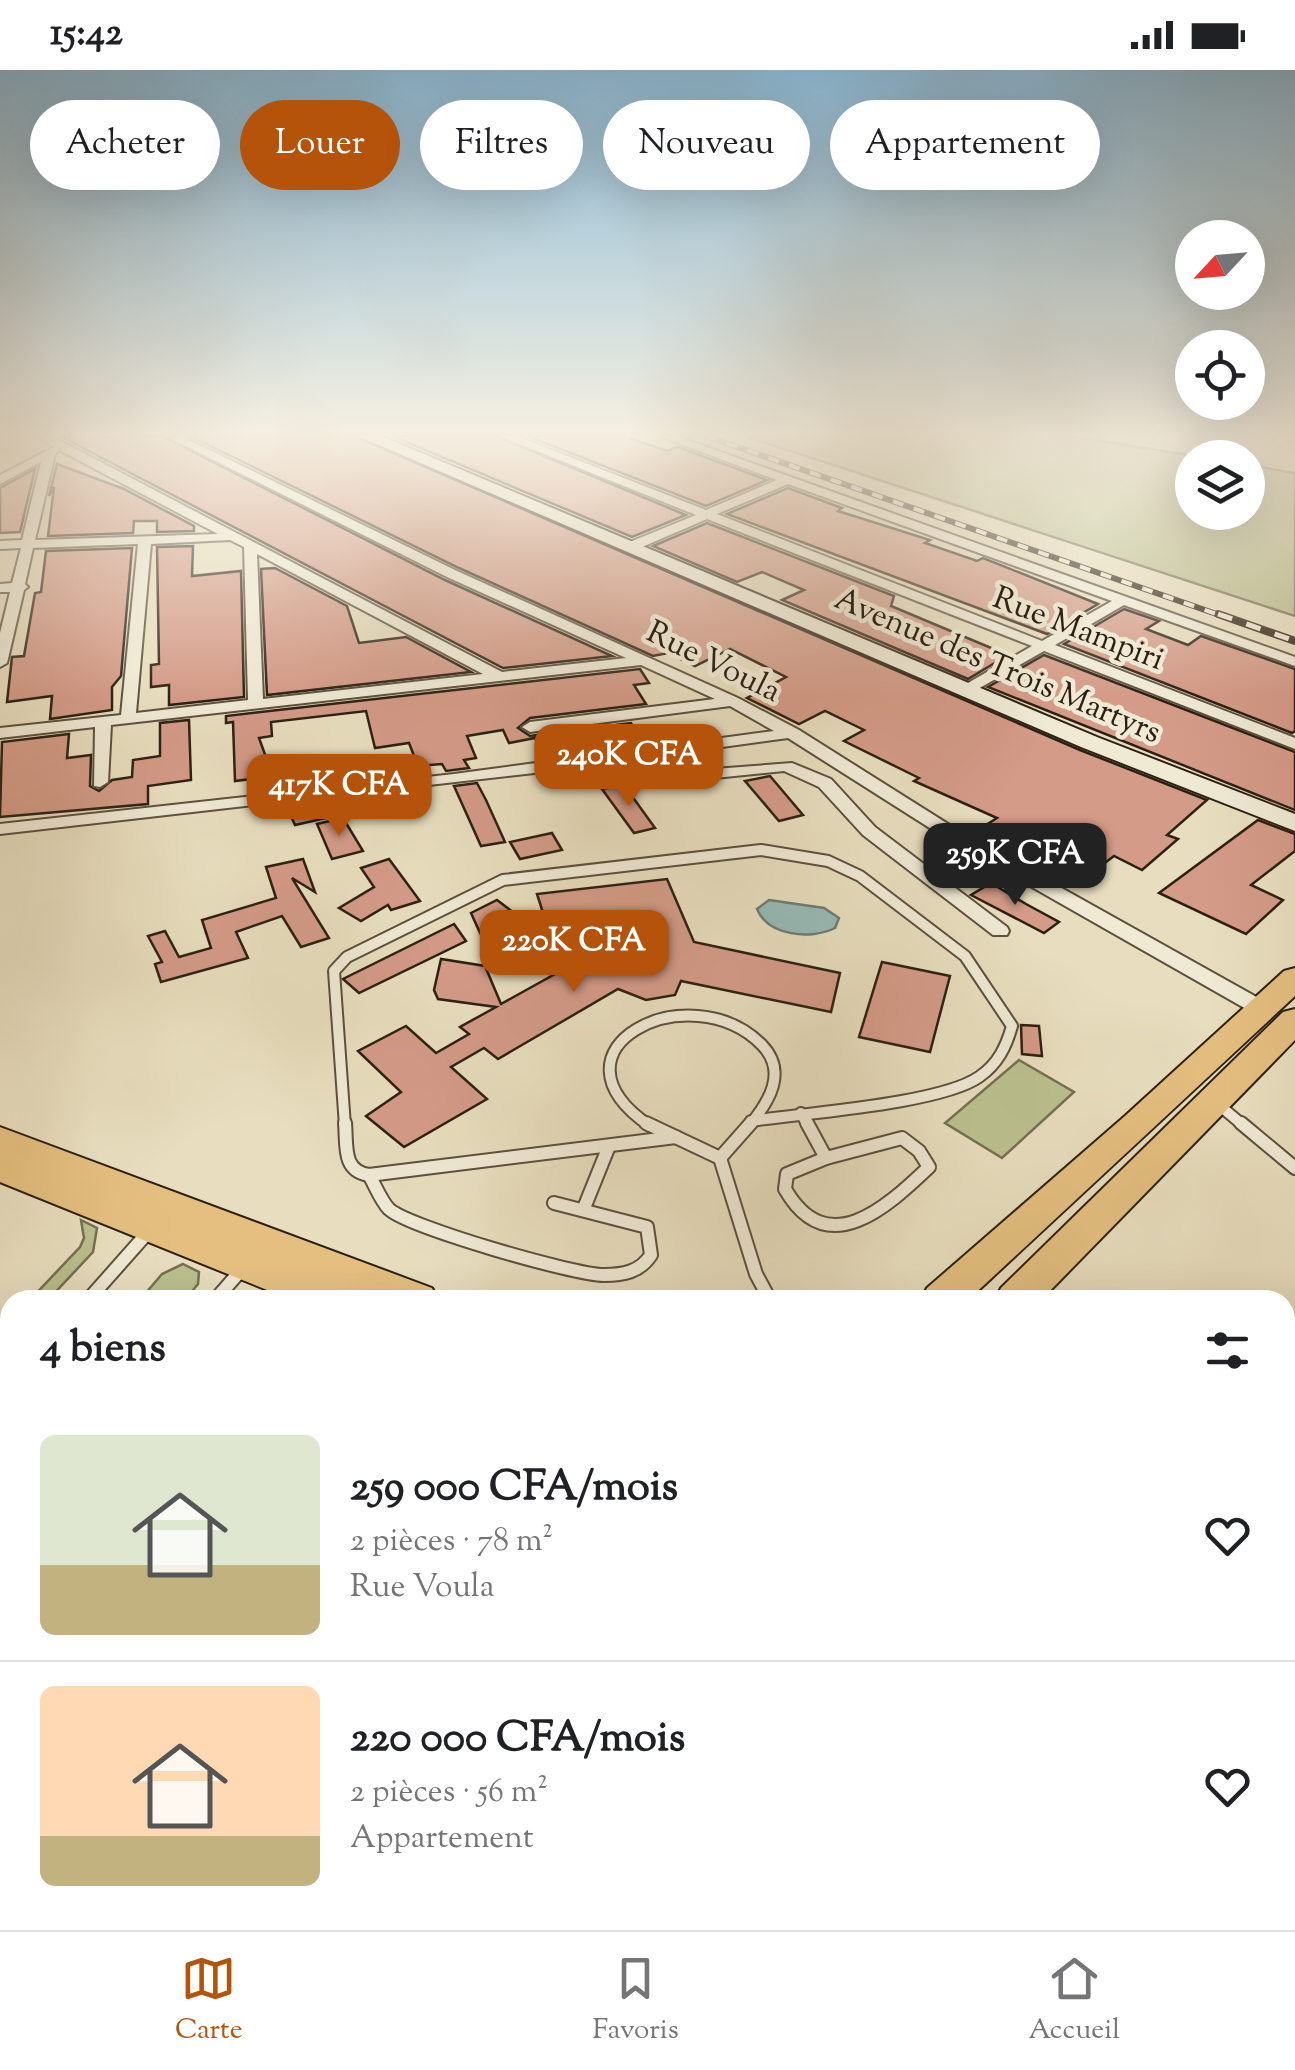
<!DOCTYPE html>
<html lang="fr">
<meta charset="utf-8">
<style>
:root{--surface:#fff;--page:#f2f2f2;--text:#202124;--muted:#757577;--line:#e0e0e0;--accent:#b45309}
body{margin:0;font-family:"Sorts Mill Goudy",serif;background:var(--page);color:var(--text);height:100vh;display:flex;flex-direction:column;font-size:38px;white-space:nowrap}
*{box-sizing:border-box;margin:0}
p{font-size:32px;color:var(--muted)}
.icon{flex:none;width:55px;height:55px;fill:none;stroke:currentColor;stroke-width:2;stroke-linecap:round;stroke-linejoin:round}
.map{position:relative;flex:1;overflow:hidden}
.details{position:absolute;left:0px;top:1220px;width:1295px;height:640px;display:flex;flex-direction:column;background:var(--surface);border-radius:30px 30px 0 0;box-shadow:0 10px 40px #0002}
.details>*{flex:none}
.guide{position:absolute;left:30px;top:30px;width:1235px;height:90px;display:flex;gap:20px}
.needle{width:65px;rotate:244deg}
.controls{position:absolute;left:1175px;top:150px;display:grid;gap:20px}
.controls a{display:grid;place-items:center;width:90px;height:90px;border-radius:50%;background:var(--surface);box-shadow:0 10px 40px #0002;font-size:50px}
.price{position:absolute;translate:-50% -85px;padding:0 22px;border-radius:20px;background:var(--accent);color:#fff;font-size:32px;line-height:65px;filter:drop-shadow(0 2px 5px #0008)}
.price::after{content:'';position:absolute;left:50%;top:60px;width:30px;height:22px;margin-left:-15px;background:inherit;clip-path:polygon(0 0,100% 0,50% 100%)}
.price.current{background:#222;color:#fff}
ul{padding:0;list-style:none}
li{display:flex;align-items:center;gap:30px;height:250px;padding:0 40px}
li+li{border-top:2px solid var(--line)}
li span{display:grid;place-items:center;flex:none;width:280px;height:200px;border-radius:15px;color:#555}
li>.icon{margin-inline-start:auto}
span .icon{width:120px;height:120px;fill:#fffc;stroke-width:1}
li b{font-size:42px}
h2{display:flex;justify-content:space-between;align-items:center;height:120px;padding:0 40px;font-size:42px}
.chip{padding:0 35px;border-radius:45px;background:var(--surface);box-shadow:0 10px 40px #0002;font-size:35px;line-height:90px}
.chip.current{background:var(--accent);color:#fff}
.status{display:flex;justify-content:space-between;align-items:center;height:70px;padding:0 50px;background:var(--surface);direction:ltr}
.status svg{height:28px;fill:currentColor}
.dock{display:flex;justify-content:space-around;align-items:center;height:140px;border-top:2px solid var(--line);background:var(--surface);font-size:28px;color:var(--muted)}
.dock a{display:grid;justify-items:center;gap:5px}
.dock .current{color:var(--accent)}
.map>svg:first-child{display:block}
.green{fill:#bbc08f;stroke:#747050;stroke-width:2.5}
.water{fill:#98bbb8;stroke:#6d7d76;stroke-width:2.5}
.building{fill:#d49b88;stroke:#2d2012;stroke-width:2.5}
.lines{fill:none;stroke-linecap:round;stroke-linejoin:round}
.lane-far2-casing{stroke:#5c503d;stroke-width:14}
.lane-far1-casing{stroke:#5c503d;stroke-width:16}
.lane-casing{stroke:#5c503d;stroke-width:19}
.street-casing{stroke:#5c503d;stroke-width:4}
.secondary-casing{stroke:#2d2012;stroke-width:4}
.primary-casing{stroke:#2d2012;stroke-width:4}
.lane-far2{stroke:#f0ead5;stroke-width:10}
.lane-far1{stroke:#f0ead5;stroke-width:12}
.lane{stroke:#f0ead5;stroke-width:15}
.street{fill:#f0ead5;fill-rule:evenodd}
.secondary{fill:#f0ead5;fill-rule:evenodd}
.primary{fill:#e4bf80;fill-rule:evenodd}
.rail-far1-casing{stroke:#2d2012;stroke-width:6}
.rail-casing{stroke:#2d2012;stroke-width:8}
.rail-far1{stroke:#f0ead5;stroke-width:4;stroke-dasharray:11;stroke-linecap:butt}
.rail{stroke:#f0ead5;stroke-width:5;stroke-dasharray:15;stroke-linecap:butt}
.labels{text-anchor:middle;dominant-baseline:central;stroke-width:9;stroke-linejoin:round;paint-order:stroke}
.far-street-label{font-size:32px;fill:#2d2012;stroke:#f0ead5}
</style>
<div class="status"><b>15:42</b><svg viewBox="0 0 49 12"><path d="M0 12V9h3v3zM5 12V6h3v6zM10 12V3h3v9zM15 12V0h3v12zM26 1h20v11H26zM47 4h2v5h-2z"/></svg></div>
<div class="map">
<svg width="1295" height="1860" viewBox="0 0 1295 1860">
<rect width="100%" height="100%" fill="#e8debf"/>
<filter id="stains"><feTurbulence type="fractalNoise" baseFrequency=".002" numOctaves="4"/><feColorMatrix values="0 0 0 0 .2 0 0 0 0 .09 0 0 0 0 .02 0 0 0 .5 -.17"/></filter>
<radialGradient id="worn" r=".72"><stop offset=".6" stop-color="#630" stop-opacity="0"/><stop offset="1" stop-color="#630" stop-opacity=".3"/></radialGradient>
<g class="green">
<polygon points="745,366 1069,366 1201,387 1192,388 1192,442 1248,442 1248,395 1295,403 1295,546"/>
<polygon points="1019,990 1074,1022 1002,1088 945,1053"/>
<polygon points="81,1150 97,1158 93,1182 48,1230 30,1230 80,1177 84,1168"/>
<polygon points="183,1194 199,1202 198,1214 185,1230 140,1230 162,1204"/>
<polygon points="333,1850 437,1850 431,1860 326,1860"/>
</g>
<path class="water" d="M769 830 824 838 839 848 835 858C811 870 768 866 757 839Z"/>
<g class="building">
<polygon points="60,366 162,366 445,510 612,586 503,598"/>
<polygon points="190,366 354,366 1080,680 1207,730 1167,765 1178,769 1142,800 1114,786 1106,792 1050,765 1020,785 975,762 997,748 914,711 919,708 844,671 864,660 825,641 799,654 747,628 786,607 730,579 695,596 668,583 653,586 459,498"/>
<polygon points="392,366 496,366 686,445 632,467"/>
<polygon points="527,366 623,366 667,381 678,377 767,410 706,436"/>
<polygon points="57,394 124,419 194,456 194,461 157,462 157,451 134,451 133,463 48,466 54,417 49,426"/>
<polygon points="35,399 20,462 0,463 0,418"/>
<polygon points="788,418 842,438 838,441 930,470 925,473 977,491 983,488 1098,534 1047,564 727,444"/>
<polygon points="707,453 894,526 891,536 1008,585 968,609 782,530 804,520 762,502 737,512 653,476"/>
<polygon points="193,476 192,506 241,501 244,627 169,635 169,615 151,617 151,595 159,594 157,477"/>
<polygon points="132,478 121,606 112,617 112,640 50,649 52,626 7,632 12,587 24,586 35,523 41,522 46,481"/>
<polygon points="275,498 347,536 359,573 406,567 471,602 267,625 261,499"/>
<polygon points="1124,539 1159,551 1146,559 1188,575 1201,566 1295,599 1295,661 1292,663 1064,574"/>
<polygon points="1044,585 1295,682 1295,740 988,617"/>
<polygon points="640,599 649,613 634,615 646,634 530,648 518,658 530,666 631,653 644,675 544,687 535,668 509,673 503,660 467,666 476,688 464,690 469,698 446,701 442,694 418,696 409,673 375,678 366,641 271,652 272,666 259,668 267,690 258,692 259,708 235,711 233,652 226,653 226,646"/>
<polygon points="189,650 191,710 148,716 148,734 0,747 2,672 69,664 67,688 91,685 90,716 99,721 112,710 132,707 133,690 160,686 160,653"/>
<polygon points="770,706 803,745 779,751 745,711"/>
<polygon points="477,713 486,730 505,772 481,776 454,716"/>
<polygon points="624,715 655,758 634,763 602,719"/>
<polygon points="322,731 331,747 295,755 286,736"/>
<polygon points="343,748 363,781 332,789 317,754"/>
<polygon points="1258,750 1295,764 1295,781 1251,815 1283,830 1246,864 1159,823"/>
<polygon points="552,763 562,780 520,789 510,772"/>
<polygon points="303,789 315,822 292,808 329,868 301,877 282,846 236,862 248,888 161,912 155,894 162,892 148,866 165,861 179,887 211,878 202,850 276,828 266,797"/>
<polygon points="389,789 420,831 391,840 388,835 361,851 339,838 374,817 361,798"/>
<polygon points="667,809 694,872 840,903 831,942 681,911 675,925 646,930 618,919 498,989 484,978 451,997 487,1029 404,1077 366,1046 401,1022 358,981 406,956 436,983 469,964 460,957 496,937 438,929 434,920 441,889 485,896 501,934 645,854 551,868 537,824"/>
<polygon points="991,813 1026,834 1059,852 1044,863 971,825"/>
<polygon points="497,830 518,846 481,865 471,843"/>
<polygon points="454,854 466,871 359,923 343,909"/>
<polygon points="882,892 950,906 930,982 859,967"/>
<polygon points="1021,955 1039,956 1042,986 1022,984"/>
</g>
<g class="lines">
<defs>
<g id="lane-far2">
<polyline points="1219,1035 1244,1056"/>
<polyline points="801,1043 808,1056"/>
<path d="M345 1056 334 901 347 887 503 810 761 780 828 791 860 806 965 886 1012 956C1006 977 998 994 979 1007 940 1034 804 1043 751 1051"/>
<path d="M650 1056C537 979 690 902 762 975 788 1002 769 1032 749 1056"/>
</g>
<g id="lane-far1">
<path d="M345 1053C347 1076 342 1101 369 1105L676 1067"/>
<polyline points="646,1053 720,1088"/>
<polyline points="807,1053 826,1088"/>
<polyline points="1241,1053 1295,1098"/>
<path d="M902 1068 919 1081 929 1097C886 1138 827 1192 785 1119L787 1104 826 1088Z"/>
<polyline points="720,1088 756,1204 770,1230"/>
<polyline points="720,1088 751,1053"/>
<path d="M369 1105C375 1115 381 1131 389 1139 408 1157 574 1205 604 1205 623 1205 640 1202 651 1185L647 1157 554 1133"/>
<polyline points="584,1138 609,1076"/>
<polyline points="88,1230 150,1160"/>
<polyline points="215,1230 243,1198"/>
<polyline points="0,1331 10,1320"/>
</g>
<g id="lane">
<polyline points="0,1483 10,1472"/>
<polyline points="1032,1850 1036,1860"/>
</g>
<g id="street">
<path d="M37 366H51L502 602 626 588 447 507 166 366H181L457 501 738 628 799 660 956 759 1269 934 1272 939 1269 944H1255L944 767 788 668 548 701 675 702 792 693 831 709 875 757 1007 857 1009 861 1007 865H993L863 765 819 717 784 701 675 712 546 711 538 706 543 702 0 764V754L454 704 774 661 730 636 530 662 522 657 530 652 715 629 641 595 111 655 108 712 100 717 94 716 95 657 0 668V658L121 645 138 474 33 478 25 514 28 517 24 520 7 593 0 597V563L10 522H0V514L12 513 21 478 0 479V471L22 470 41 392 0 414V405L54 377ZM59 380 218 464 35 470 55 384ZM230 470 244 477 248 630 136 643 151 474ZM257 484 483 604 263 629Z"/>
<path d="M500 366H516L706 440 777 410 659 366H676L1295 587V596L1124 535 1055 575 1295 668V679L1044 581 971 623H961V617L1032 576 707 449 635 480H625V474L696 445ZM788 414 1112 531 1042 571 717 444Z"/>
<polygon points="1285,1754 1295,1758 1295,1796 1285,1792"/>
<polygon points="251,1850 287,1850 283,1860 247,1860"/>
<polygon points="299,1850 336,1850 332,1860 295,1860"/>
<polygon points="469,1850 505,1850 501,1860 465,1860"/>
</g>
<polygon id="secondary" points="358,366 381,366 1097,667 1295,744 1295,761 1081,677"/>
<g id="primary">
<polygon points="1295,898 1295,926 968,1230 921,1230 927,1218 1125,1046 1284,901"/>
<polygon points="1295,939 1295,970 1041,1230 995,1230 1001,1218 1283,942"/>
<polygon points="0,1057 432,1218 438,1230 374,1230 349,1220 354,1230 292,1230 0,1112"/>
</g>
</defs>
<use href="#lane-far2" class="lane-far2-casing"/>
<use href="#lane-far1" class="lane-far1-casing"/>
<use href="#lane" class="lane-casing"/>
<use href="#street" class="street-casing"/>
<use href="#secondary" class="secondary-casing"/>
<use href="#primary" class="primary-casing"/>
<use href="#lane-far2" class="lane-far2"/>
<use href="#lane-far1" class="lane-far1"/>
<use href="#lane" class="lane"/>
<use href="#street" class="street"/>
<use href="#secondary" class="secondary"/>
<use href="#primary" class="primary"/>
<defs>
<polyline id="rail-far1" points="706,366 1225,547"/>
<polyline id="rail" points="1218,544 1295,571"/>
</defs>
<use href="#rail-far1" class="rail-far1-casing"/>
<use href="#rail" class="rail-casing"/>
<use href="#rail-far1" class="rail-far1"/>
<use href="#rail" class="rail"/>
</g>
<linearGradient id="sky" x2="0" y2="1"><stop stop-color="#88b7d5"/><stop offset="0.58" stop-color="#f5f0e2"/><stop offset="1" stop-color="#f5f0e2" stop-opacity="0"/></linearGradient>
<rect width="1295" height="627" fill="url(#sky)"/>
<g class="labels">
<g class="far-street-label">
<text transform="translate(1078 560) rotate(21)">Rue Mampiri</text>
<text transform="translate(713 593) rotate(26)">Rue Voula</text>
<text transform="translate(997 597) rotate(23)">Avenue des Trois Martyrs</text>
</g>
</g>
<rect width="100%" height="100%" filter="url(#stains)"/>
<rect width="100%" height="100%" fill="url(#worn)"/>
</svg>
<div class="controls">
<a><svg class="needle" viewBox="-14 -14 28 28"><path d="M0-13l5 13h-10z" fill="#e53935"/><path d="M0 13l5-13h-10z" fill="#757577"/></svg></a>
<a><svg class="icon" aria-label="locate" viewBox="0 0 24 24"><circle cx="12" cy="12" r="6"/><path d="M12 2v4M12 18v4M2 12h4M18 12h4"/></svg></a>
<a><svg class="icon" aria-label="layers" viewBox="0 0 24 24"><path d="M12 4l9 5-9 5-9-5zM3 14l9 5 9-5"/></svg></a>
</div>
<b class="price" style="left:629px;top:739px">240K CFA</b>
<b class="price" style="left:339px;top:769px">417K CFA</b>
<b class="price current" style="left:1015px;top:838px">259K CFA</b>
<b class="price" style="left:574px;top:925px">220K CFA</b>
<div class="guide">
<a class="chip">Acheter</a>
<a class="chip current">Louer</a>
<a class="chip">Filtres</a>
<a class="chip">Nouveau</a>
<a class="chip">Appartement</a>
</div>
<section class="details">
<h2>4 biens<svg class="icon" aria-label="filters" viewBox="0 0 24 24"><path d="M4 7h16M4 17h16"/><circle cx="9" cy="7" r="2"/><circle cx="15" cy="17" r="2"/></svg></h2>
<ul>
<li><span style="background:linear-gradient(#dfe7d0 65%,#c2b280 0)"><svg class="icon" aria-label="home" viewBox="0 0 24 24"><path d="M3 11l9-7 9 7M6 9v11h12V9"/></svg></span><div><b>259 000 CFA/mois</b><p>2 pièces · 78 m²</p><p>Rue Voula</p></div><svg class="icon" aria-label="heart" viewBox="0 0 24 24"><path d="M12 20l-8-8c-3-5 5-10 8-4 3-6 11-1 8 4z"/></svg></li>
<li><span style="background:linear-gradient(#ffd9b3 75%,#c2b280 0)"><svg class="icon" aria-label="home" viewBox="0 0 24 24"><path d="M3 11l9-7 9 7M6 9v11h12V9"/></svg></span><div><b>220 000 CFA/mois</b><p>2 pièces · 56 m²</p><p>Appartement</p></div><svg class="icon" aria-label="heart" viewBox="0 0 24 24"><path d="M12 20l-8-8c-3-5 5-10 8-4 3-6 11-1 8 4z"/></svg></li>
</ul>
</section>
</div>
<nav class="dock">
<a class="current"><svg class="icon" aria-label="map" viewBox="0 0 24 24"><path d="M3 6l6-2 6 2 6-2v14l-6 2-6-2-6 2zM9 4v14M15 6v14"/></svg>Carte</a>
<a><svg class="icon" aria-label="saved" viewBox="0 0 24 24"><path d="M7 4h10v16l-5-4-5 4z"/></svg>Favoris</a>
<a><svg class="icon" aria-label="home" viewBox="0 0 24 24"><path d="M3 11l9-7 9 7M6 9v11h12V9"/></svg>Accueil</a>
</nav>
